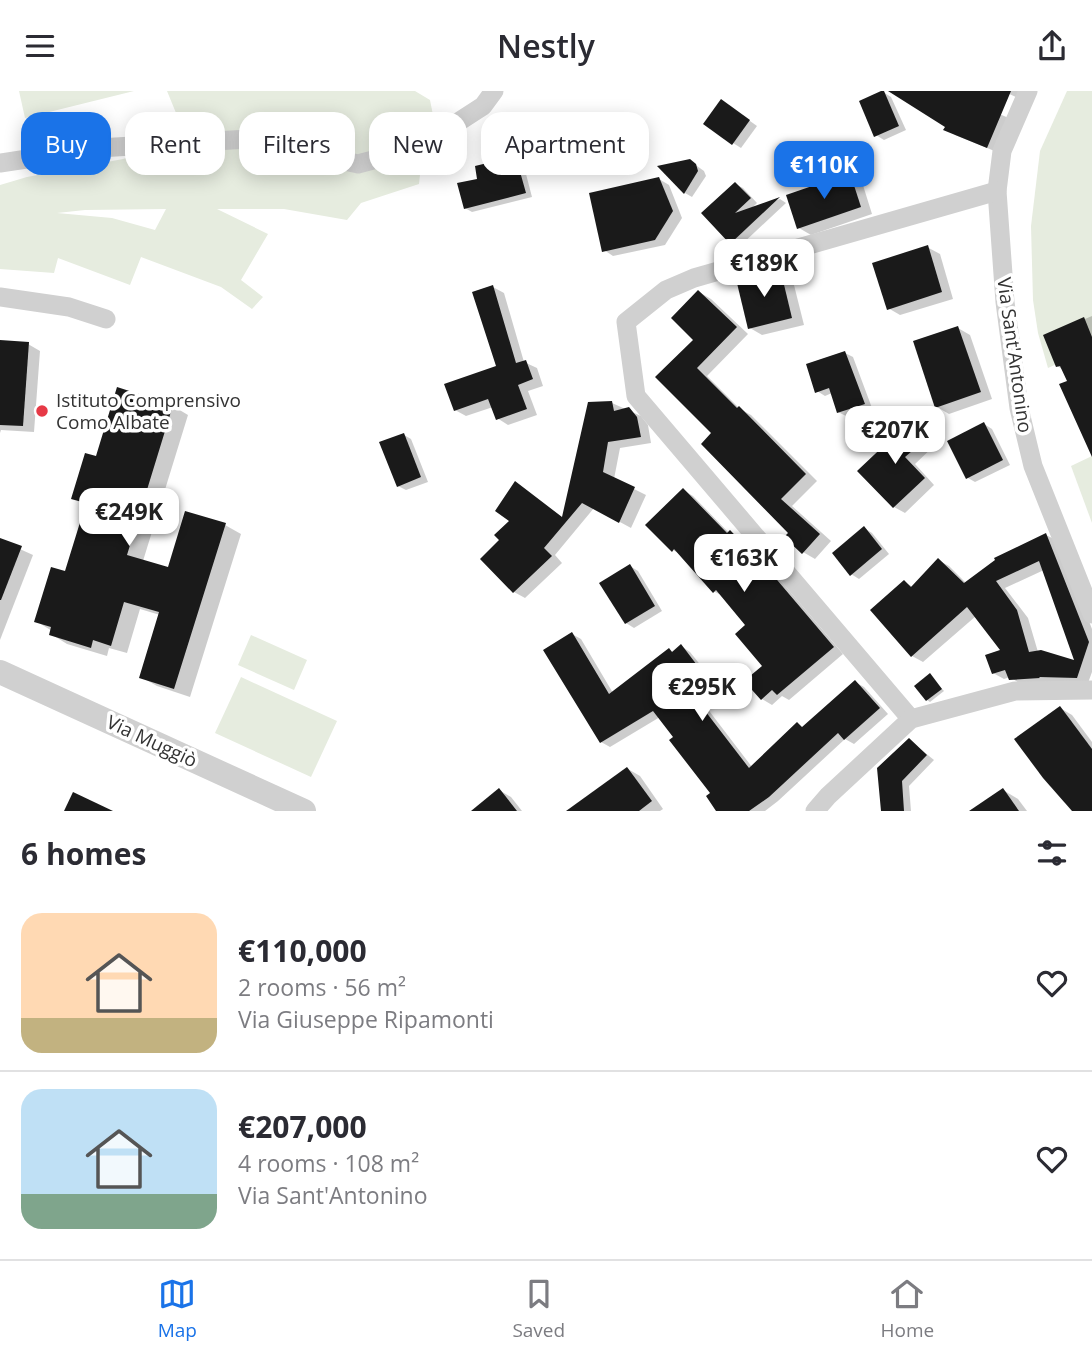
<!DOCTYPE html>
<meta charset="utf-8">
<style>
:root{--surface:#fff;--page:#f7f7f7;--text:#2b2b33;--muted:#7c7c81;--line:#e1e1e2;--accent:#1a73e8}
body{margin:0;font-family:"Open Sans",sans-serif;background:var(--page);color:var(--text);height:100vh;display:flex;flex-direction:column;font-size:26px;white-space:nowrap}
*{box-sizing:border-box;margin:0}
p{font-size:23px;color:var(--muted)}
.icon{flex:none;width:38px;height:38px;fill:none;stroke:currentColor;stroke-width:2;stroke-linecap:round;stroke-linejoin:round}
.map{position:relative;height:720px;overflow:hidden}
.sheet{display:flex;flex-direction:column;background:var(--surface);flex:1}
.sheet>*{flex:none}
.banner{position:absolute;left:21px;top:21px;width:700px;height:63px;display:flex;gap:14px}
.price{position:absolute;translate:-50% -60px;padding:0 16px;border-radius:14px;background:#fff;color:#222;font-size:23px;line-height:46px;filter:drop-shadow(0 2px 4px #0008)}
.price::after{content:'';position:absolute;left:50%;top:42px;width:21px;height:16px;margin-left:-10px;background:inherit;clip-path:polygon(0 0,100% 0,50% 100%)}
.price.active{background:var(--accent);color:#fff}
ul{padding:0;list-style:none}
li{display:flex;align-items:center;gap:21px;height:175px;padding:0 21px}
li+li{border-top:2px solid var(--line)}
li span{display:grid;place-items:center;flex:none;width:196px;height:140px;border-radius:21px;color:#555}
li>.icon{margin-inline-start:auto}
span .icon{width:84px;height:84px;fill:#fffc;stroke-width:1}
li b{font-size:30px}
h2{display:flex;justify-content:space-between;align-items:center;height:84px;padding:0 21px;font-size:30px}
.chip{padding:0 24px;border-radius:21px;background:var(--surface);box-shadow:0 4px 18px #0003;font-size:24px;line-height:63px}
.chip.active{background:var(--accent);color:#fff}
header{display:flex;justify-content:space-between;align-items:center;height:91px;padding:0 21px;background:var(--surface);font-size:32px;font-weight:600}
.dock{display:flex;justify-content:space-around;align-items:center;height:98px;border-top:2px solid var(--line);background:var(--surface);font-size:19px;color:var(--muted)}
.dock a{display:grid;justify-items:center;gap:4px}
.dock .active{color:var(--accent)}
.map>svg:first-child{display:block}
.green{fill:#e6ecdf;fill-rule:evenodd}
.shadow{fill:#0003;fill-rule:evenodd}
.building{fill:#1a1a1a;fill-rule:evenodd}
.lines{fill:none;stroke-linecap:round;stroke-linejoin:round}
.minor{stroke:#d0d0d0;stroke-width:19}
.tertiary{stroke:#d0d0d0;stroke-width:24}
.poi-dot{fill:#e63946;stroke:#fff;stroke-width:2.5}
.labels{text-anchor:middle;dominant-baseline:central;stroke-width:7;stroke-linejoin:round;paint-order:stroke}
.street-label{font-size:19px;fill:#333;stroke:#fff}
.poi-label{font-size:19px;fill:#333;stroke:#fff;text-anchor:start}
</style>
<header><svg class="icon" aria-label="menu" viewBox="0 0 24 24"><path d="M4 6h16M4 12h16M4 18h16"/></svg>Nestly<svg class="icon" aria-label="share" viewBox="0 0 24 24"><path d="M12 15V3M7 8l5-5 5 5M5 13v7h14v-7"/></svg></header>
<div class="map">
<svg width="1092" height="720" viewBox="0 0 1092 720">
<rect width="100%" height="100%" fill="#fff"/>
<g class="green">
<polygon points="19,0 134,0 25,27"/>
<path d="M167 0H415L430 9 433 24 424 46 419 93 361 112 347 129 284 118H217L268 143 241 189 263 206 252 218 221 196 141 166 130 194 58 167 54 182 0 178V94L27 86 123 68 138 63 144 45 183 39ZM166 118 155 139 112 127 57 122 85 119Z"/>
<polygon points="1067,0 1092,0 1092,257 1048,277 1038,242 1033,209 1031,135 1040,60"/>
<polygon points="1092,365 1092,432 1071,375"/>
<polygon points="251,544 307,569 294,599 238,574"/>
<polygon points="241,586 337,630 311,686 215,642"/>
</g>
<g class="shadow">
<polygon points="891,0 946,0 1011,28 997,61 955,44 947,35"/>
<polygon points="1003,0 1027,0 1022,9"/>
<polygon points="883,1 891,6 906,39 884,49 876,44"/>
<polygon points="729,15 757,35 741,57 733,52"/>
<polygon points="504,70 511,74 513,81 519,79 526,83 532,106 472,121 465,117 479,89"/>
<polygon points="690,70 704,80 706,85 692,106 685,102"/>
<polygon points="850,84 862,91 872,123 811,144 799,137"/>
<polygon points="659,88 669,94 682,127 665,154 613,165 604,159"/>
<polygon points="735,93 743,97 757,112 751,118 780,108 786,112 739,156 731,151"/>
<polygon points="927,156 940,163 953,208 900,224 888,217"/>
<polygon points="780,179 792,186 804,234 762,244 750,237"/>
<polygon points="493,196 504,202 524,271 537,277 543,295 528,300 537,324 508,334 497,327 493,316 466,325 455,319 498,276"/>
<polygon points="699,201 711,208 748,243 707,285 740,318 751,324 817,390 792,415 831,450 815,468 803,461 714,342 658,286 695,248"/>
<polygon points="1092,225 1092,351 1064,279 1057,275 1045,245"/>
<polygon points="958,237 970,244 992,308 949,323 937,316"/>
<polygon points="0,251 28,253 40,260 34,341 1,339 0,342"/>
<polygon points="845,262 853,266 872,317 846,325 838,321 832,302 825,305 817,300"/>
<polygon points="612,312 641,325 648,334 651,352 620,357 614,388 646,404 631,437 594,417 555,464 562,472 525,507 514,501 501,449 512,430 516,393 563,427"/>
<polygon points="173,315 188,324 143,470 169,478 225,434 241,443 190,606 157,595 141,586 160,524 140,518 127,562 109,557 107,565 67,553 51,543 52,540 36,530 66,483 87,415 73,407 97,367"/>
<polygon points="910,332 921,338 935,354 915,373 934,394 905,422 894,416"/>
<polygon points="984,333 992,338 1010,374 975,391 968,387"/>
<polygon points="404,344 411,348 428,391 406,399 398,395"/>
<polygon points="683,399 693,405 729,442 740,447 782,491 843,563 789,609 782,605 772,614 762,608 765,575 748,534 725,506 715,501 683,465 673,459 648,434"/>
<polygon points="864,437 872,442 889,463 859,488 851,483"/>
<path d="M1046 444 1058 450 1092 538V581L1088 592 1022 594 1010 586 1004 588 993 582 1003 560 976 525 923 571 912 565 872 519 904 491 913 496 938 469 949 475 967 493ZM1044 479 1077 571 1038 561 1028 527 1005 497Z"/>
<polygon points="0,449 33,464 0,549"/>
<polygon points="630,475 638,480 662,520 634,537 626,532"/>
<polygon points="572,543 581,548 613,602 669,559 673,561 681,555 690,561 714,591 697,604 752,676 803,637 855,591 864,596 888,623 854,653 845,648 778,710 765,720 718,720 713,702 660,626 610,656 601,651"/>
<polygon points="930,585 944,600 930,611 927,609"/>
<polygon points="1060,617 1072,624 1092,651 1092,720 1075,720"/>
<polygon points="909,649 934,669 909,695 911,720 883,720"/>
<polygon points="628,678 640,685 663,718 660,720 576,720"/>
<polygon points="499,699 511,706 522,720 474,720"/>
<polygon points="1003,699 1018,708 1027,720 973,720"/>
</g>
<g class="building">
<polygon points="881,0 884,0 899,35 874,46 859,10"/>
<polygon points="888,0 1011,0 987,57 943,39 945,36"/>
<polygon points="721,8 750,29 732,54 703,33"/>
<polygon points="504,68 508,81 519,77 526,102 464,118 457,92 477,88 475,75"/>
<polygon points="690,68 696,73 698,80 684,103 657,75"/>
<polygon points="850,82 861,116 797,138 786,104"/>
<polygon points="659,86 673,120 655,149 602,161 589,102"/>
<polygon points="735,91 751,107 735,122 780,106 730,153 701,122"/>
<polygon points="928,154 942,201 887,219 872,172"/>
<polygon points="780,177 792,227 748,238 736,188"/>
<polygon points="493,194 516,272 526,269 533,288 518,294 527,318 496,329 488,308 454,320 444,293 496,275 472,201"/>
<polygon points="698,199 737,236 697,277 737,317 739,315 806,383 781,408 820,443 802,463 784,446 788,442 701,353 711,342 655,286 693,249 671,227"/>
<polygon points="1084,226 1092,246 1092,366 1059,293 1067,290 1060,275 1056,276 1043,244"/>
<polygon points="958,235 981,301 935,317 913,250"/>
<polygon points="0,249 29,251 23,335 0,334"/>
<polygon points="845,260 865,313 837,322 829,297 815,302 806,273"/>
<polygon points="117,296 173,314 127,464 168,476 185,420 226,432 174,598 139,587 159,521 124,511 111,555 93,549 91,557 49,544 51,536 34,531 51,476 65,480 86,412 71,408 85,362 96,365"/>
<polygon points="612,310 614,320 629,316 637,326 641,346 608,351 603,381 635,396 619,432 582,412 544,457 552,465 513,502 480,468 499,449 494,444 509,430 495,420 515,390 562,426 588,311"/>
<polygon points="910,330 926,348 905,366 925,387 893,417 857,380"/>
<polygon points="984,331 1003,369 966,388 947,350"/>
<polygon points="404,342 421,386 397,396 379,351"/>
<polygon points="683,397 727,442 730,439 772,483 834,556 777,604 772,599 761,609 744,590 762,575 735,543 745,534 716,499 713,502 674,458 672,461 645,434"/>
<polygon points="864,435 882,458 850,485 832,462"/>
<path d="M1046 442 1089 551 1077 587 1039 586 1040 587 1009 589 1005 579 992 583 985 564 1000 559 967 516 911 566 870 519 904 489 911 496 938 467 964 492 995 469 994 467ZM1039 470 1074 569 1041 559 1029 561 1017 519 996 490Z"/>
<polygon points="0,447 22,455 1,509 0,509"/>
<polygon points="630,473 655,515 625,533 599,492"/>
<polygon points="572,541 609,603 669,557 672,561 681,553 706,586 689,599 749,677 797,631 802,636 855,589 880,617 844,649 838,642 769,706 749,720 716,720 706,705 710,702 669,649 673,646 653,620 600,652 543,559"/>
<polygon points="930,582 942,598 926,610 914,595"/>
<polygon points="1060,615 1092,658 1092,720 1072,720 1043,687 1014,648"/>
<polygon points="909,647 927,664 902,690 904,720 881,720 877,677"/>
<polygon points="627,676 652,710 639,720 566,720"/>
<polygon points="499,697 517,720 471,720"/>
<polygon points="1003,697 1019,720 969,720"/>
<polygon points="73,701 113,720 64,720"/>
</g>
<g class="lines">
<g class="minor">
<polyline points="1028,0 1002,60 997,100 1005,211 1019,317 1033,375 1092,523"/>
<polyline points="0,72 99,57 248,48 358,73 418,57 483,15 494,0"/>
<polyline points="0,206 69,216 106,228"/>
<polyline points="911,628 636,305 626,231 666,199 694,187 997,100"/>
<polyline points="815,720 828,705 911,628 1015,600 1092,599"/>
</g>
<polyline class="tertiary" points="0,581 304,720"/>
</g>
<circle class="poi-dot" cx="42" cy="320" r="7"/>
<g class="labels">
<g class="street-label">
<text transform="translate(1015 264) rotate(82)">Via Sant'Antonino</text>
<text transform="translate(152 650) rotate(25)">Via Muggiò</text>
</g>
<g class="poi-label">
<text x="56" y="309">Istituto Comprensivo<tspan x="56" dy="22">Como Albate</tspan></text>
</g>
</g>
</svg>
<b class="price active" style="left:824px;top:110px">€110K</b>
<b class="price" style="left:764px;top:208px">€189K</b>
<b class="price" style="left:895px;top:375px">€207K</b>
<b class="price" style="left:129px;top:457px">€249K</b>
<b class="price" style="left:744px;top:503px">€163K</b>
<b class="price" style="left:702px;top:632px">€295K</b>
<div class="banner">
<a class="chip active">Buy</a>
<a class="chip">Rent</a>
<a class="chip">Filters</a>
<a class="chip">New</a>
<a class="chip">Apartment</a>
</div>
</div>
<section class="sheet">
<h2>6 homes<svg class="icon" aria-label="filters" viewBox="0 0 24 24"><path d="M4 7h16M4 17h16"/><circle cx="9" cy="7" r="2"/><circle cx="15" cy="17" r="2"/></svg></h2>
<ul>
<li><span style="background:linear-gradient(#ffd9b3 75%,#c2b280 0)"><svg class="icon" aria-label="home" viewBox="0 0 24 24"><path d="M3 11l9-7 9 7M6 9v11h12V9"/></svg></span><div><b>€110,000</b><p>2 rooms · 56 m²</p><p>Via Giuseppe Ripamonti</p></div><svg class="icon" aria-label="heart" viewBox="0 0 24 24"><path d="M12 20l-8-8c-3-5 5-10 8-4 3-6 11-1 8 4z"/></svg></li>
<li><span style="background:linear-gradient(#bfe0f5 75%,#7fa58c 0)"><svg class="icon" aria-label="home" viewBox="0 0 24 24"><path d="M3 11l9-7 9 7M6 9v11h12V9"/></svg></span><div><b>€207,000</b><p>4 rooms · 108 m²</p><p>Via Sant'Antonino</p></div><svg class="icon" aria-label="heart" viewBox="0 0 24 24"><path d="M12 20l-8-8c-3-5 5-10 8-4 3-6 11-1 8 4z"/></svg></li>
</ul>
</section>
<nav class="dock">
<a class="active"><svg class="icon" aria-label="map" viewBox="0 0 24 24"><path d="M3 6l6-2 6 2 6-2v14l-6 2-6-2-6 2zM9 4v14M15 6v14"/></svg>Map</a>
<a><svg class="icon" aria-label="saved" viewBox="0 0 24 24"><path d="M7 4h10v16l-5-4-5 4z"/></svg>Saved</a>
<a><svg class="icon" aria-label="home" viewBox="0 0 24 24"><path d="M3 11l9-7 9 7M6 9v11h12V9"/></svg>Home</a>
</nav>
